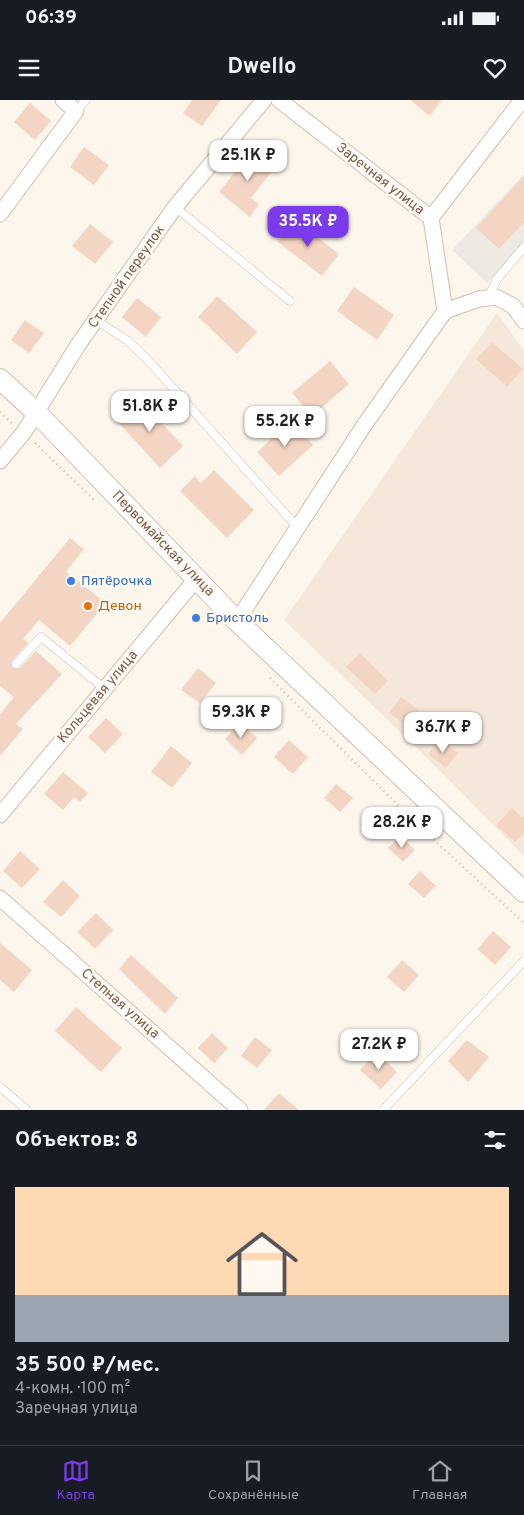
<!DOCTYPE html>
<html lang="ru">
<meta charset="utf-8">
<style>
:root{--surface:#171b24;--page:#20242c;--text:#f1f3f6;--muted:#9ea1a6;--line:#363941;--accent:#7c3aed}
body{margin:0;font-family:Overpass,sans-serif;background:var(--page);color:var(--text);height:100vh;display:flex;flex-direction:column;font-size:19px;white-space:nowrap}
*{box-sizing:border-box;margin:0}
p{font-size:16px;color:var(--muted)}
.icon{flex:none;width:28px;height:28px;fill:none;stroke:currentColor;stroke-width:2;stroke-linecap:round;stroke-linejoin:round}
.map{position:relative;height:1010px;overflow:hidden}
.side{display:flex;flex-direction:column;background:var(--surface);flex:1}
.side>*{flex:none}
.price{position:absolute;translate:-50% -42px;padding:0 11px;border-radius:10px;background:#fff;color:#222;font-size:16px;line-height:32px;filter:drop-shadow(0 1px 2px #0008)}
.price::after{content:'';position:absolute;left:50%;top:30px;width:15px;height:11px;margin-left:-8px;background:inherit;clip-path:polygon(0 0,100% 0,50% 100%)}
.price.active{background:var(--accent);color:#fff}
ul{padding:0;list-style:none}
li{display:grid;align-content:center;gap:10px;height:265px;padding:0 15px}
li span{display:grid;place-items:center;height:155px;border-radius:0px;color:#555}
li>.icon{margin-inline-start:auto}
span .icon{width:90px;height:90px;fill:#fffc;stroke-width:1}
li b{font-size:21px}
h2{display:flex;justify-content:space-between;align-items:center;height:60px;padding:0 15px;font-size:21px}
.status{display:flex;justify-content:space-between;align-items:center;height:35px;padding:0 25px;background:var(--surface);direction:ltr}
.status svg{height:14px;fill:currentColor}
header{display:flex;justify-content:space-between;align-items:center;height:65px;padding:0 15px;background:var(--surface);font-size:22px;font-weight:700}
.tabs{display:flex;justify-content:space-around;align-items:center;height:70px;border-top:1px solid var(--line);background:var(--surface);font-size:14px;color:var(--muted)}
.tabs a{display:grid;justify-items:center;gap:2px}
.tabs .active{color:var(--accent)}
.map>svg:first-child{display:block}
.residential{fill:#f5e8da}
.industrial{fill:#efe9e4}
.building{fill:#f3d5c3}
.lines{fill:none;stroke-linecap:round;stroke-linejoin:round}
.service-casing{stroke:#d1beb0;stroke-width:9}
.minor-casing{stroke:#d1beb0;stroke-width:17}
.tertiary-casing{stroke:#d1beb0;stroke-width:22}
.path{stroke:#d9b8a5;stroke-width:2.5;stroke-dasharray:1 4;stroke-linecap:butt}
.service{stroke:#fff;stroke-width:8}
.minor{stroke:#fff;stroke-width:15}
.tertiary{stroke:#fff;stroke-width:20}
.shop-dot{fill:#3f7fe0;stroke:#fffaf3;stroke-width:2}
.food-dot{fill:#e8710a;stroke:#fffaf3;stroke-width:2}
.labels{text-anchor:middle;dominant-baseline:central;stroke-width:4.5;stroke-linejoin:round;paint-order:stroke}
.street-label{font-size:14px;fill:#7a5c4d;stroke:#fffaf3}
.shop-label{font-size:14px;fill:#366cbe;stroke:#fffaf3;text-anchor:start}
.food-label{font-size:14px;fill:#c56008;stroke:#fffaf3;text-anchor:start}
</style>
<div class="status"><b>06:39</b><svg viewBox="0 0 49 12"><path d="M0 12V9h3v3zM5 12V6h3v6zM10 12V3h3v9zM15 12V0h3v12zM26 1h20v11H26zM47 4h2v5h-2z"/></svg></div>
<header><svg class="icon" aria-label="menu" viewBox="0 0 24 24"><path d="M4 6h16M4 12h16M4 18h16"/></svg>Dwello<svg class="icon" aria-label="heart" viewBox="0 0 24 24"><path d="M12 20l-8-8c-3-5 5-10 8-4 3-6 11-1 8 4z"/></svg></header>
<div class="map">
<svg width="524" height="1010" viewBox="0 0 524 1010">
<rect width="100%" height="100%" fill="#fdf6ec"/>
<polygon class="residential" points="497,213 524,251 524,756 423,654 284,520"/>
<polygon class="industrial" points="524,74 524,145 487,183 452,150"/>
<g class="building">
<polygon points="192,0 221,0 202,26 183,13"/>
<polygon points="410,0 442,0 430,16"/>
<polygon points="30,3 51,21 35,40 14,22"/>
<polygon points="84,47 109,65 94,85 70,67"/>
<polygon points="254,48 276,66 251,98 259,104 250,117 219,92"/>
<polygon points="524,76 524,122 499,149 476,128"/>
<polygon points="295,120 339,154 322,176 278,142"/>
<polygon points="90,124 113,142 95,164 72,146"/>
<polygon points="354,187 394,215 377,240 337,211"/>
<polygon points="217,196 257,232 237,254 198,217"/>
<polygon points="137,198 161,217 146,237 122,217"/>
<polygon points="25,220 44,233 29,253 11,240"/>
<polygon points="492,242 523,269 507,287 476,259"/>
<polygon points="330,261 349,284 312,316 292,293"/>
<polygon points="139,299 183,346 160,368 116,320"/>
<polygon points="291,321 313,345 279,376 257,352"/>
<polygon points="214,370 254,410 227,438 180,391 195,376 201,383"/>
<polygon points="70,438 84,449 66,472 106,503 70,546 39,520 23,539 28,543 12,561 12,568 20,568 36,551 62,574 16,624 23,629 0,656 0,614 14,597 0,586 0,523"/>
<polygon points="360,553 388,581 375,594 346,567"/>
<polygon points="198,568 216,583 200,603 181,590"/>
<polygon points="401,597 420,611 408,627 389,613"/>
<polygon points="106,618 123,634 105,653 88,637"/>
<polygon points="240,623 257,638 242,655 225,639"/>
<polygon points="440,639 458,653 446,668 428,654"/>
<polygon points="289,640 308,657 293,674 274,657"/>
<polygon points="171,646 192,663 172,688 151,672"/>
<polygon points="63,672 88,693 80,702 74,697 63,710 44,694"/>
<polygon points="336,684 353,698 340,712 324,698"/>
<polygon points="512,708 524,719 524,733 515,742 496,725"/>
<polygon points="400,736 415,750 403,762 388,748"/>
<polygon points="20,751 40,769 22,788 3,771"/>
<polygon points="420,771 436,786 424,798 408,784"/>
<polygon points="63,780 80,796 61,817 43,802"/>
<polygon points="96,813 113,830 95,849 77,832"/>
<polygon points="493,831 511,847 495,865 477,849"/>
<polygon points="0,843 32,870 14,892 0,880"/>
<polygon points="131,855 178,898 165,914 119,869"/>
<polygon points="402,860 419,875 404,892 387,877"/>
<polygon points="76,907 122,948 101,972 55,931"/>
<polygon points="212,933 228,948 214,963 198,948"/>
<polygon points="255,937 272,950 257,968 241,956"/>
<polygon points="467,940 489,957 468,982 448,961"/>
<polygon points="377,952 397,972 381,989 360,970"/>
<polygon points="279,993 299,1010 264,1010"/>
</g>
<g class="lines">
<defs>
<g id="service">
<polyline points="76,11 86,0"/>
<polyline points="175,107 290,201"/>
<polyline points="488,198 497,179 524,147"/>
<polyline points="96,220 128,241 147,259 298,428"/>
<polyline points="16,564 41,537 105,589"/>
<polyline points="0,987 27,1010"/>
<polyline points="383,1010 524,861"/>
</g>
<g id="minor">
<polyline points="279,0 431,118 445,211"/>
<polyline points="0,114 76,11 63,0"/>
<polyline points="431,118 522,0"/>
<polyline points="0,361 24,332 78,245 175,107 264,0"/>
<polyline points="237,521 365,324 445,211 479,199 496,197 513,206 524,221"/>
<polyline points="0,715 197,478"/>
<polyline points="0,798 240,1010"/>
</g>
<polyline id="tertiary" points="0,279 37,313 237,521 524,792"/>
</defs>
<use href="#service" class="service-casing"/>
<use href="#minor" class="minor-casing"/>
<use href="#tertiary" class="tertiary-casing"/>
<g class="path">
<polyline points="0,312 12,323"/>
<polyline points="35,343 96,402"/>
<polyline points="270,578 422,729 524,823"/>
</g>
<use href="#service" class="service"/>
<use href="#minor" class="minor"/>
<use href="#tertiary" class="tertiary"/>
</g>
<g class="shop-dot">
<circle cx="71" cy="481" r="5"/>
<circle cx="196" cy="518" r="5"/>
</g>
<circle class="food-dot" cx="88" cy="506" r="5"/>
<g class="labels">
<g class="street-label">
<text transform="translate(380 79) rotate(38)">Заречная улица</text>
<text transform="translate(127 177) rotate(-55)">Степной переулок</text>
<text transform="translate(163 444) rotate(46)">Первомайская улица</text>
<text transform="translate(98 597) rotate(-50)">Кольцевая улица</text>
<text transform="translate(120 904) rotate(41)">Степная улица</text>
</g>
<g class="shop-label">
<text x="81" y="481">Пятёрочка</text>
<text x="206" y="518">Бристоль</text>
</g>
<g class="food-label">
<text x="98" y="506">Девон</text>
</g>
</g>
</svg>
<b class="price" style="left:248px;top:82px">25.1K ₽</b>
<b class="price active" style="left:308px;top:148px">35.5K ₽</b>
<b class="price" style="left:150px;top:333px">51.8K ₽</b>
<b class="price" style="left:285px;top:348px">55.2K ₽</b>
<b class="price" style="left:241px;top:639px">59.3K ₽</b>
<b class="price" style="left:443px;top:654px">36.7K ₽</b>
<b class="price" style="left:402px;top:749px">28.2K ₽</b>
<b class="price" style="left:379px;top:971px">27.2K ₽</b>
</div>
<section class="side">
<h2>Объектов: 8<svg class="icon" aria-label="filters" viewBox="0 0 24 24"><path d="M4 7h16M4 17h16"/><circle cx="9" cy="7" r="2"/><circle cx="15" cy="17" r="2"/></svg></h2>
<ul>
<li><span style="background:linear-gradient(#ffd9b3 70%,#9aa5b1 0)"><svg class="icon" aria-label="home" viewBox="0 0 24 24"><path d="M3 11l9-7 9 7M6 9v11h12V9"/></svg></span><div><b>35 500 ₽/мес.</b><p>4-комн. · 100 m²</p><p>Заречная улица</p></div></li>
</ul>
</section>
<nav class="tabs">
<a class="active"><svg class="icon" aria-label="map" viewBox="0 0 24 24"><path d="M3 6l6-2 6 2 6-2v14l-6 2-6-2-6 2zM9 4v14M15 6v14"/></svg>Карта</a>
<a><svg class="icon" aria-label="saved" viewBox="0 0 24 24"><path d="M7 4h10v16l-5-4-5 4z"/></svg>Сохранённые</a>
<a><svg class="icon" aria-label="home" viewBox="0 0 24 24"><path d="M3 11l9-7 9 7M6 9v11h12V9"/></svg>Главная</a>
</nav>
